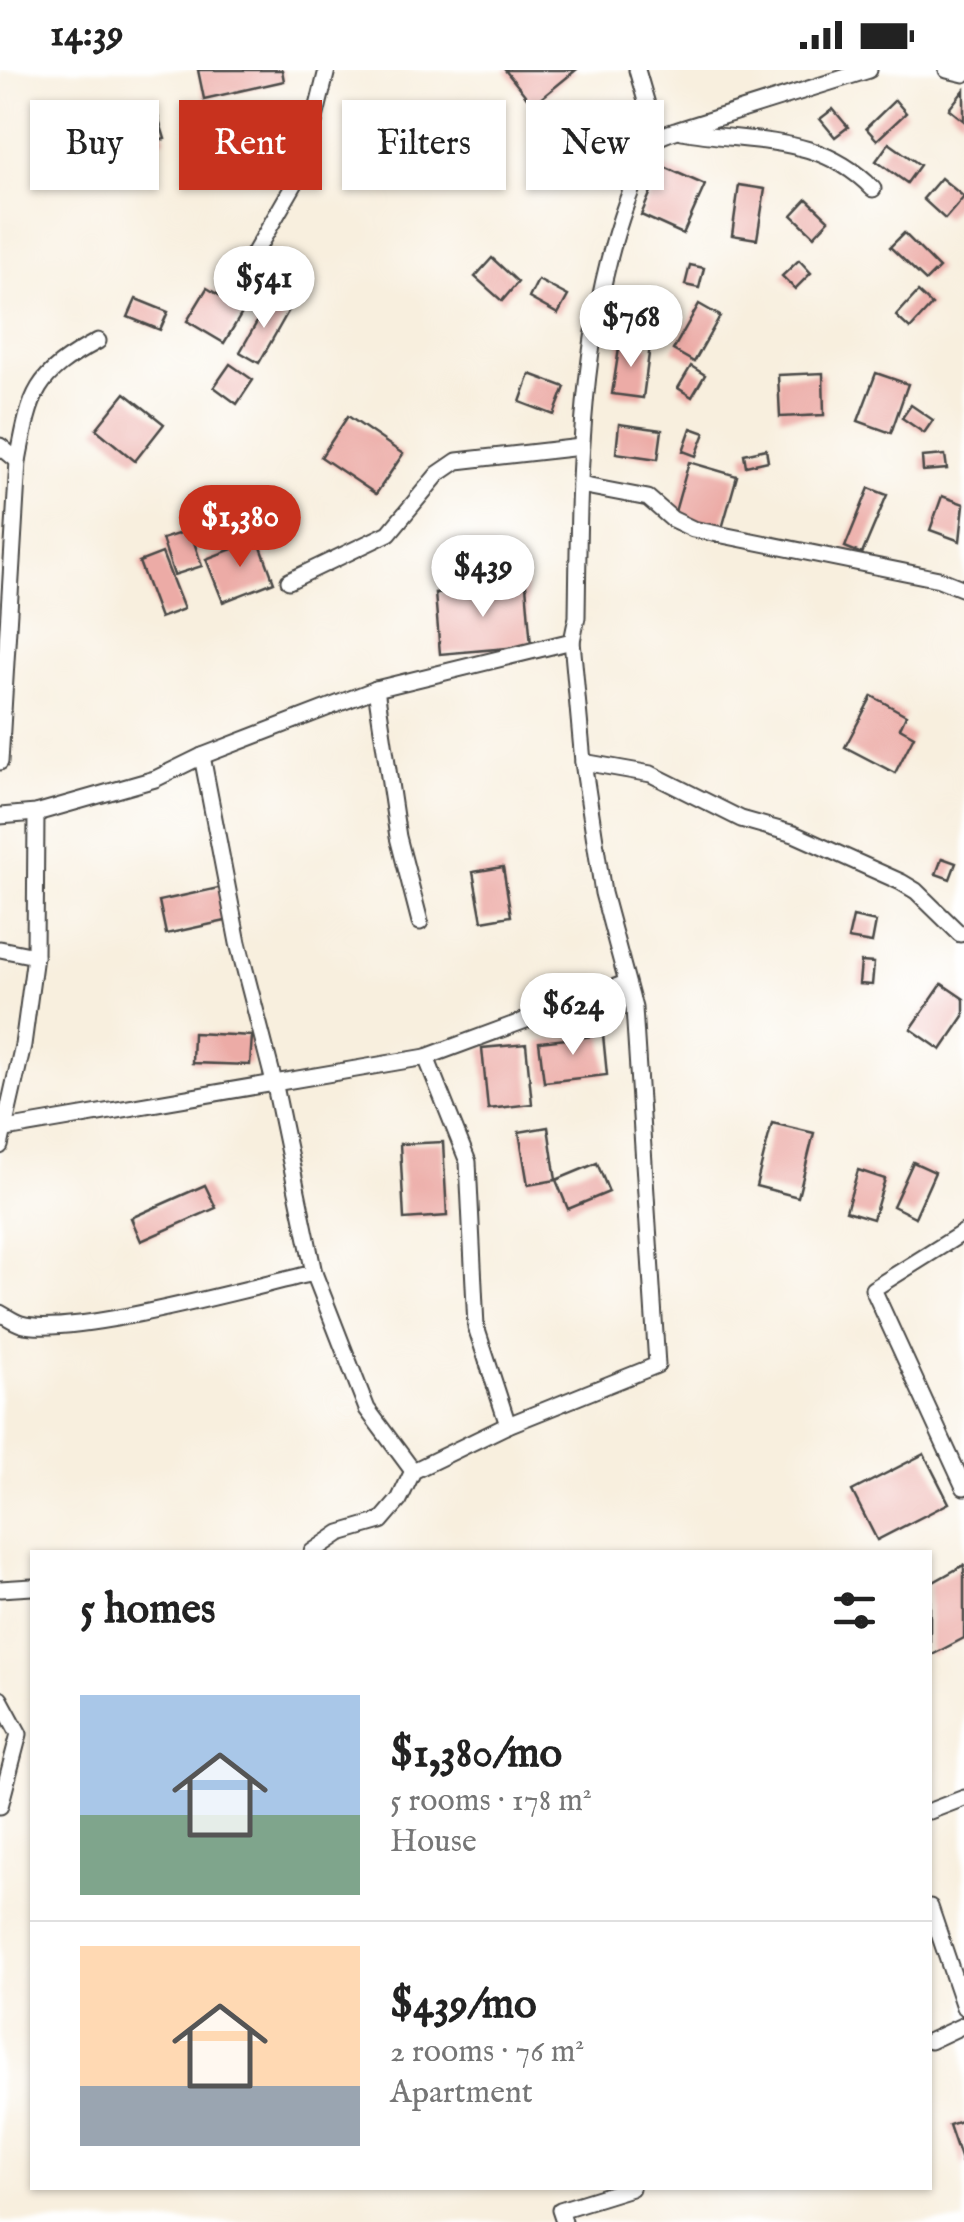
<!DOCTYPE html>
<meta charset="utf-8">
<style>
:root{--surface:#fff;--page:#f6f6f6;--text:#222;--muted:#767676;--line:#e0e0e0;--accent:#c8321e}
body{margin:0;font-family:"IM FELL English",serif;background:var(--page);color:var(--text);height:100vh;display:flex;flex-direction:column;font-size:38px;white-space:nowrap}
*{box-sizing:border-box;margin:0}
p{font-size:32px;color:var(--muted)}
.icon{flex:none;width:55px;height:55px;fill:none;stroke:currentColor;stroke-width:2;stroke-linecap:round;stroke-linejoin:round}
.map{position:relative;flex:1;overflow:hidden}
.details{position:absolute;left:30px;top:1480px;width:902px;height:640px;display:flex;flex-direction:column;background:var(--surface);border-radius:0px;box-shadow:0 2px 8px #0004}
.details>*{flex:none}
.top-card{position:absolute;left:30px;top:30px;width:905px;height:90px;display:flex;gap:20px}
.price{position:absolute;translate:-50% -85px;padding:0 22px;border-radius:35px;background:#fff;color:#222;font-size:32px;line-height:65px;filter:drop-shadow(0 2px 5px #0008)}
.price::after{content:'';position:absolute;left:50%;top:60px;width:30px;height:22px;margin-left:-15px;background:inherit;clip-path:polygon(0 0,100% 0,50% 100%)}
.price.active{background:var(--accent);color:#fff}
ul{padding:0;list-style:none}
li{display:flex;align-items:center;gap:30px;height:250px;padding:0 50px}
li+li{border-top:2px solid var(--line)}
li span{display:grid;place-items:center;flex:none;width:280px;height:200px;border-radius:0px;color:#555}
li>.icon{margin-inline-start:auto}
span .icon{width:120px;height:120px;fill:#fffc;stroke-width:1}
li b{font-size:42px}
h2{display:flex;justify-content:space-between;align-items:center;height:120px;padding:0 50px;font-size:42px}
.chip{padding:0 35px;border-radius:0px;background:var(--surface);box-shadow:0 2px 8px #0004;font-size:35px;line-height:90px}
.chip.active{background:var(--accent);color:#fff}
.status{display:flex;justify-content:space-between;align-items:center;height:70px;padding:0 50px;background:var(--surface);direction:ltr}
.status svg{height:28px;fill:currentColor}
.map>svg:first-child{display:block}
.building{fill:#ecaba6}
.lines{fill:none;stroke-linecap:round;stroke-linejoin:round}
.minor-casing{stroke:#4a4846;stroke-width:19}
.minor{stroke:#fff;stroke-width:15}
</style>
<div class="status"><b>14:39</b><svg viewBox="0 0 49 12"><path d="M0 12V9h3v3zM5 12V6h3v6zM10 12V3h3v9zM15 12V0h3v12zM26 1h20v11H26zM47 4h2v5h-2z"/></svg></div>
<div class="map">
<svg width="964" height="2152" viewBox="0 0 964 2152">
<rect width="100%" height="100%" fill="#fff"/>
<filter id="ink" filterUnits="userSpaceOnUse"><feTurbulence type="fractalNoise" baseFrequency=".01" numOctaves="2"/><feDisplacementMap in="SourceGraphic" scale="20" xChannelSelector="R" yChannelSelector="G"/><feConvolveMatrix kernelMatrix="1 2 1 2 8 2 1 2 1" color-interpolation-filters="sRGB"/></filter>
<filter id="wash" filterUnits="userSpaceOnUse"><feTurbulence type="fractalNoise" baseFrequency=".0048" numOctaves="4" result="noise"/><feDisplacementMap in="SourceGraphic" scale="40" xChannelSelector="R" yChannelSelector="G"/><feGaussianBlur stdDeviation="2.25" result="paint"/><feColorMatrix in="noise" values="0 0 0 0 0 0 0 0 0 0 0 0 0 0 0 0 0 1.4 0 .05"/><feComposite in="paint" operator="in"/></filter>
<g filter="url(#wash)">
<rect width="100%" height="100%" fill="#f8efde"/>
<g id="blocks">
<g class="building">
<polygon points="198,0 282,0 284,11 204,29"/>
<polygon points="505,0 576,0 533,35"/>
<polygon points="964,20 964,51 949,39"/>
<polygon points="895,30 906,43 877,70 866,58"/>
<polygon points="833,39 848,57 835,67 820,49"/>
<polygon points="158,46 165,69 132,79 126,56"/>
<polygon points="889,73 920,95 907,113 876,91"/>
<polygon points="662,96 705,115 683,164 641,145"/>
<polygon points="941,108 964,127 945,149 923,129"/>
<polygon points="739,115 765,119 757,169 732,165"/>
<polygon points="807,129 829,150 814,166 792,145"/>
<polygon points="904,163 939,198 926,211 890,177"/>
<polygon points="492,188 518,212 502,231 475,207"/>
<polygon points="799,190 811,203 795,219 782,206"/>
<polygon points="690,195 704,198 699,218 685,215"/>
<polygon points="538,210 568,226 558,244 529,228"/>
<polygon points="207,218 244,240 224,273 187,251"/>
<polygon points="918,222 932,235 910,259 896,246"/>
<polygon points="136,229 168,242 160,260 128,247"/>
<polygon points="270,229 289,240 259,293 240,282"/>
<polygon points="699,234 720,246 694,292 673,280"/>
<polygon points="620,272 650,276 643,328 612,324"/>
<polygon points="230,294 253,310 237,334 214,317"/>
<polygon points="691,296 705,305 692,327 678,318"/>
<polygon points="823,303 824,345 780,347 778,305"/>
<polygon points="876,303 908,314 891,363 858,351"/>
<polygon points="530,304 565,317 554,345 520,332"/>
<polygon points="125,323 164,354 135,391 96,359"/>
<polygon points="911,335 933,350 924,363 902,348"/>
<polygon points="348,346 403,384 376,424 321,387"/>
<polygon points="619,354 662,360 658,389 616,383"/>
<polygon points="691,358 705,363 696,386 683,381"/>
<polygon points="766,379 768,391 746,396 744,384"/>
<polygon points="945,385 947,399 923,401 922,387"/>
<polygon points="689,392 737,406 721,462 673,449"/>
<polygon points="869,418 887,425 862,484 845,477"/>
<polygon points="942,426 964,434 960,471 930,460"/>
<polygon points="190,460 202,496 174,505 162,469"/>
<polygon points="258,469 274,512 223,532 206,489"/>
<polygon points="162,483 184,539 160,548 139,492"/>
<polygon points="526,515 531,576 440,584 435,523"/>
<polygon points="872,626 906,645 900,658 914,666 895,703 845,677"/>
<polygon points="942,788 956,793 950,809 936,804"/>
<polygon points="503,797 511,846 482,851 473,802"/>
<polygon points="223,817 230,850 166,864 159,831"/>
<polygon points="853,847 876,852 872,873 848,869"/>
<polygon points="861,892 874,893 872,915 859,914"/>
<polygon points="942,914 964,929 964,946 941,980 911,959"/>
<polygon points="193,963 252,966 250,995 192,993"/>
<polygon points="603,965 607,1005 544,1012 539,972"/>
<polygon points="526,974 532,1034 488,1039 482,978"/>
<polygon points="772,1053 814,1063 798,1127 756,1116"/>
<polygon points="548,1057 556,1110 528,1115 519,1062"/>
<polygon points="443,1072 447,1146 404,1149 400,1074"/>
<polygon points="913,1092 935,1102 915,1147 893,1136"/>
<polygon points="597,1093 609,1122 568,1139 556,1110"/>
<polygon points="858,1100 885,1109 873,1149 846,1141"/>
<polygon points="205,1115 216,1138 141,1171 131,1148"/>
<polygon points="924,1384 949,1433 877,1470 852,1421"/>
<polygon points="964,1495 964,1568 930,1586 930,1514"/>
<polygon points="964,2050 964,2096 963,2096 949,2055"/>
</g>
</g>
</g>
<g filter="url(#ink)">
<use href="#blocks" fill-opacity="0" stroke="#4a4846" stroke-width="2.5"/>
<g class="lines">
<defs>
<g id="minor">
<polyline points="637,0 657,69"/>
<polyline points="947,0 964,4"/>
<path d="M682 61C753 74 819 63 873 119"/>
<polyline points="247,196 302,101 327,0"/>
<polyline points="0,376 18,391"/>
<polyline points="580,415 648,428 672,449 693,459 939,509 964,519"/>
<polyline points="289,511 389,463 438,404 457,391 581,377"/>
<polyline points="376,619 398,767 420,852"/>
<polyline points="202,686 238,873 275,1016 314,1203 367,1339 413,1401"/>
<path d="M0 692 18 391C31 322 34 305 98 271"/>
<polyline points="583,692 651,704 741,749 794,764 901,812 916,821 960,864"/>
<path d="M0 746 36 743 155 709 202 686 376 619 572 571 577 547C579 407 579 264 627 131 634 114 643 82 657 69 661 65 672 62 678 60L869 0"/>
<polyline points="0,879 35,886"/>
<polyline points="426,987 468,1092 476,1257 508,1355"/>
<polyline points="0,1060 426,987 626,913"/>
<polyline points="0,1076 23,975 35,886 36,743"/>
<polyline points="964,1162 873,1219 964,1417"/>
<path d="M0 1243C6 1246 14 1252 21 1254 71 1268 255 1216 314 1203"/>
<polyline points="312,1482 340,1463 381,1451 399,1430 413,1401 508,1355 657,1295 634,938 603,823 583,692 572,571"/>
<polyline points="0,1519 32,1517"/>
<polyline points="0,1629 19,1664 0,1736"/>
<polyline points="930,1741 964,1728"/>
<polyline points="930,1837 964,1937"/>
<polyline points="930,1971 964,1955"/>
<polyline points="564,2152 560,2140 631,2118"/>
</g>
</defs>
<use href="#minor" class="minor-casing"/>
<use href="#minor" class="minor"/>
</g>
</g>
</svg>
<b class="price" style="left:264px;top:261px">$541</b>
<b class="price" style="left:631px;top:300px">$768</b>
<b class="price active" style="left:240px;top:500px">$1,380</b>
<b class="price" style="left:483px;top:550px">$439</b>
<b class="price" style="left:573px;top:988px">$624</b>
<div class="top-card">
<a class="chip">Buy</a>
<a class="chip active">Rent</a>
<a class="chip">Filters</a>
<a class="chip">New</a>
</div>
<section class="details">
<h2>5 homes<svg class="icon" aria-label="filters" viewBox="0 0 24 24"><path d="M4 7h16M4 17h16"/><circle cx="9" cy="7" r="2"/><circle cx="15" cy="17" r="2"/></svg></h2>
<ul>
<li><span style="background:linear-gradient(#a9c7e8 60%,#7fa58c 0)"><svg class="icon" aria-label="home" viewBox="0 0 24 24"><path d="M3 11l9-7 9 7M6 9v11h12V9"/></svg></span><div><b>$1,380/mo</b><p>5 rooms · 178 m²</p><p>House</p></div></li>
<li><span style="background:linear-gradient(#ffd9b3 70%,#9aa5b1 0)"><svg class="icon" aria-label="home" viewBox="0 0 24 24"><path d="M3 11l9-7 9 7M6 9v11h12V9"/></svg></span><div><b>$439/mo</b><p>2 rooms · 76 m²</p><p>Apartment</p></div></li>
</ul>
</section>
</div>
